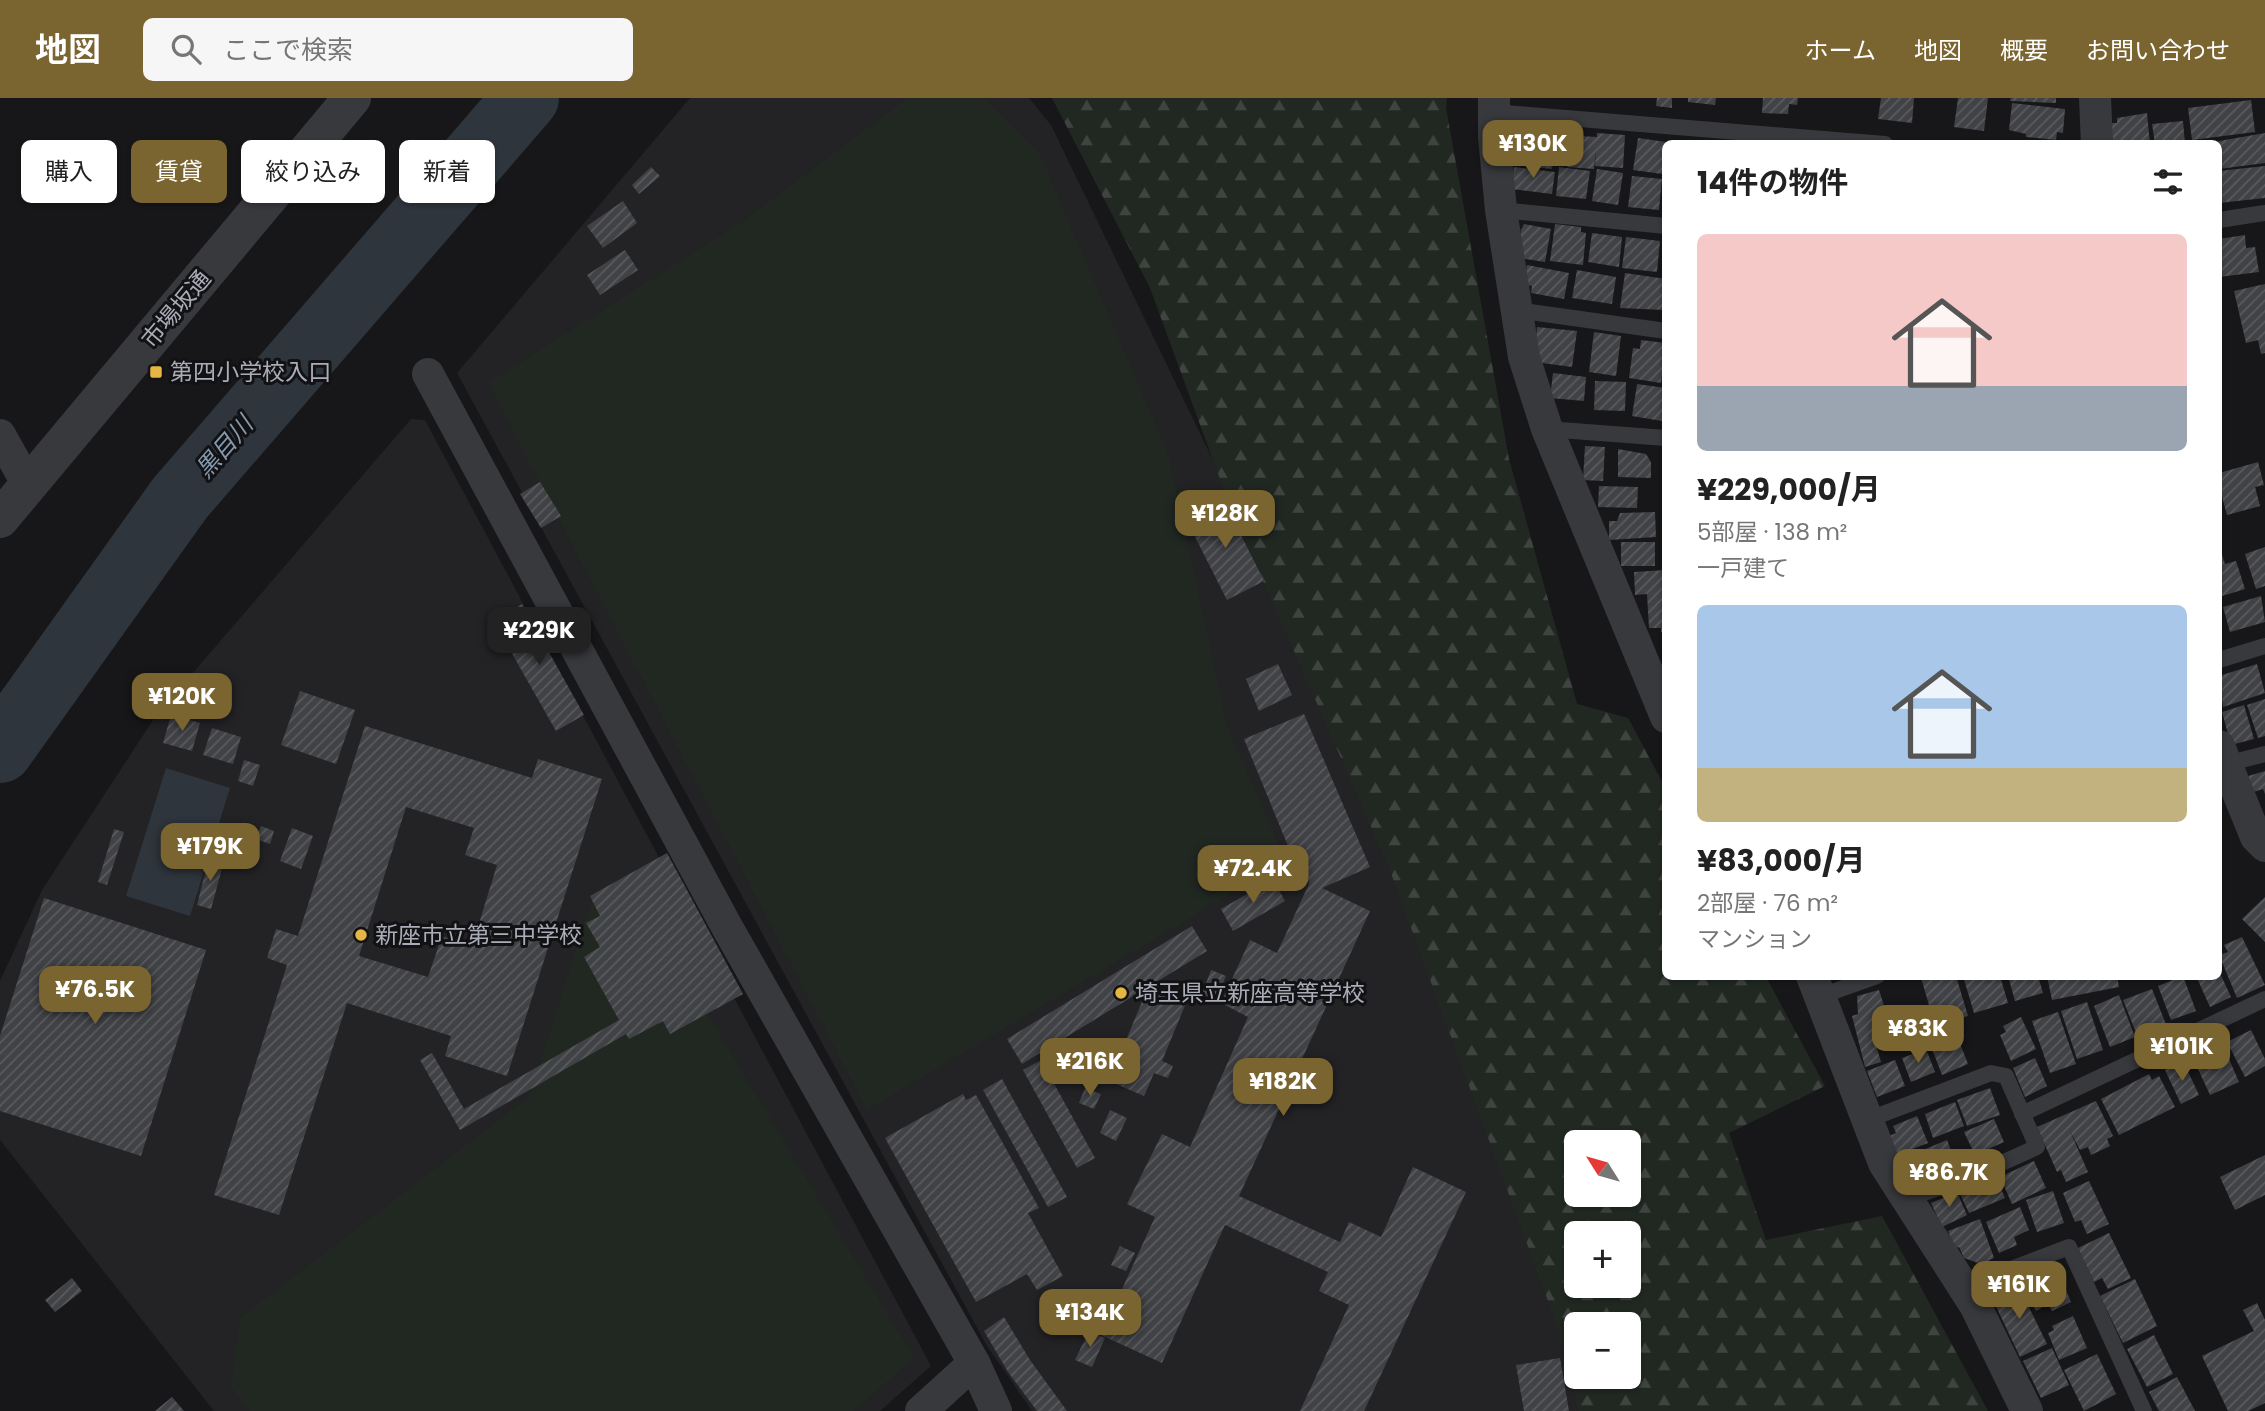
<!DOCTYPE html>
<html lang="ja">
<meta charset="utf-8">
<style>
:root{--surface:#fff;--page:#f6f6f6;--text:#222;--muted:#767676;--accent:#7a6531}
body{margin:0;font-family:Poppins,"Noto Sans JP",sans-serif;background:var(--page);color:var(--text);height:100vh;display:flex;flex-direction:column;font-size:26px;white-space:nowrap}
*{box-sizing:border-box;margin:0}
p{font-size:23px;color:var(--muted)}
.icon{flex:none;width:38px;height:38px;fill:none;stroke:currentColor;stroke-width:2;stroke-linecap:round;stroke-linejoin:round}
.map{position:relative;flex:1;overflow:hidden}
.drawer{position:absolute;left:1662px;top:42px;width:560px;height:840px;display:flex;flex-direction:column;background:var(--surface);border-radius:10px;box-shadow:0 2px 5px #0004}
.drawer>*{flex:none}
.banner{position:absolute;left:21px;top:42px;width:665px;height:63px;display:flex;gap:14px}
.needle{width:46px;rotate:307deg}
.controls{position:absolute;left:1564px;top:1032px;display:grid;gap:14px}
.controls a{display:grid;place-items:center;width:77px;height:77px;border-radius:10px;background:var(--surface);box-shadow:0 2px 5px #0004;font-size:35px}
.price{position:absolute;translate:-50% -60px;padding:0 16px;border-radius:14px;background:var(--accent);color:#fff;font-size:23px;line-height:46px;filter:drop-shadow(0 2px 4px #0008)}
.price::after{content:'';position:absolute;left:50%;top:42px;width:21px;height:16px;margin-left:-10px;background:inherit;clip-path:polygon(0 0,100% 0,50% 100%)}
.price.on{background:#222;color:#fff}
ul{padding:0;list-style:none}
li{display:grid;align-content:center;gap:14px;height:371px;padding:0 35px}
li span{display:grid;place-items:center;height:217px;border-radius:10px;color:#555}
li>.icon{margin-inline-start:auto}
span .icon{width:126px;height:126px;fill:#fffc;stroke-width:1}
li b{font-size:30px}
h2{display:flex;justify-content:space-between;align-items:center;height:84px;padding:0 35px;font-size:30px}
.tag{padding:0 24px;border-radius:10px;background:var(--surface);box-shadow:0 2px 5px #0004;font-size:24px;line-height:63px}
.tag.on{background:var(--accent);color:#fff}
header{display:flex;align-items:center;gap:42px;box-sizing:border-box;height:98px;padding:0 35px;background:var(--accent);color:#fff}
header strong{font-size:33px}
nav{display:flex;gap:38px;margin-inline-start:auto;font-size:24px}
.search{width:490px;height:63px;background:var(--page);display:flex;align-items:center;gap:18px;box-sizing:border-box;padding:0 24px;border-radius:10px;color:var(--muted);font-size:26px}
.map>svg:first-child{display:block}
.built{fill:#232326}
.green{fill:#212822}
.forest{fill:url(#forest-firs);fill-rule:evenodd}
.water{fill:#2e353c}
.lines{fill:none;stroke-linecap:round;stroke-linejoin:round}
.river{stroke:#2e353c;stroke-width:66}
.building{fill:url(#building-hatch);fill-rule:evenodd}
.service{stroke:#38393d;stroke-width:16}
.minor{stroke:#38393d;stroke-width:32}
.tertiary{stroke:#38393d;stroke-width:38}
.poi-dot{fill:#e5b643;stroke:#121214;stroke-width:2.5}
.labels{text-anchor:middle;dominant-baseline:central;stroke-width:6;stroke-linejoin:round;paint-order:stroke}
.street-label{font-size:23px;fill:#aaadb8;stroke:#121214}
.poi-label{font-size:23px;fill:#aaadb8;stroke:#121214;text-anchor:start}
.water-label{font-size:24px;font-style:italic;fill:#8499b0;stroke:#121214}
</style>
<header>
<strong>地図</strong>
<div class="search"><svg class="icon" aria-label="search" viewBox="0 0 24 24"><circle cx="10" cy="10" r="6"/><path d="M15 15l6 6"/></svg>ここで検索</div>
<nav><a>ホーム</a><a>地図</a><a>概要</a><a>お問い合わせ</a></nav>
</header>
<div class="map">
<svg width="2265" height="1313" viewBox="0 0 2265 1313">
<defs>
<pattern id="forest-firs" width="22" height="20" patternUnits="userSpaceOnUse" patternTransform="scale(1.75)"><rect width="22" height="20" fill="#212822"/><path d="M5 1l3.5 6h-7zM16 11l3.5 6h-7z" fill="#3f4440"/></pattern>
<pattern id="building-hatch" width="6" height="6" patternUnits="userSpaceOnUse" patternTransform="scale(1.75)"><rect width="6" height="6" fill="#414246"/><path d="M-1 1l2-2M0 6l6-6M5 7l2-2" fill="none" stroke="#5a5b5f"/></pattern>
</defs>
<rect width="100%" height="100%" fill="#171719"/>
<g class="built">
<polygon points="690,0 1029,0 1051,27 1325,594 1577,1279 1596,1313 1032,1313 987,1248 457,275"/>
<polygon points="411,321 425,322 931,1268 880,1313 214,1313 0,1042 0,883 42,792 155,619"/>
</g>
<g class="green">
<polygon points="908,0 984,0 1040,56 1169,359 1227,628 1286,763 867,1012 488,285 739,126"/>
<polygon points="627,781 914,1260 854,1313 250,1313 231,1289 240,1220 529,999 594,796"/>
</g>
<path class="forest" d="M1052 0H1447L1446 10 1509 361 1577 606 1628 620 1666 691V878L1766 879 1825 988 1729 1035 1766 1142 1882 1118 1988 1313H1579L1566 1252 1388 767 1228 403 1150 190ZM1577 1045H1629V1097H1577ZM1577 1136H1629V1188H1577ZM1577 1227H1629V1279H1577Z"/>
<polygon class="water" points="166,670 230,690 190,818 126,798"/>
<g class="lines">
<polyline class="river" points="0,652 180,400 526,0"/>
</g>
<g class="building">
<polygon points="1657,0 1672,0 1672,10 1656,8"/>
<polygon points="1688,0 1716,0 1715,7 1688,4"/>
<polygon points="1763,0 1798,0 1797,7 1789,6 1788,16 1762,15"/>
<polygon points="1881,0 1914,0 1912,25 1878,21"/>
<polygon points="1958,0 1988,0 1984,33 1954,29"/>
<polygon points="2011,0 2056,0 2056,5 2010,3"/>
<polygon points="2251,2 2255,34 2192,42 2188,10"/>
<polygon points="2012,5 2065,11 2063,35 2057,34 2056,42 2026,39 2026,36 2009,32"/>
<polygon points="2147,15 2150,46 2113,46 2111,25 2117,25 2117,20"/>
<polygon points="2183,23 2185,46 2155,46 2152,26"/>
<polygon points="1513,35 1549,40 1549,43 1555,44 1552,71 1509,66"/>
<polygon points="1597,35 1625,37 1623,70 1595,68 1596,51 1594,71 1567,69 1568,65 1561,64 1563,37 1597,39"/>
<polygon points="2265,35 2265,65 2219,71 2219,46 2202,46"/>
<polygon points="1638,40 1666,44 1662,76 1633,72"/>
<polygon points="2265,68 2265,100 2219,105 2219,73"/>
<polygon points="651,69 660,78 639,96 632,87"/>
<polygon points="1514,69 1555,74 1552,96 1511,91"/>
<polygon points="1559,69 1590,73 1586,101 1556,98"/>
<polygon points="1597,71 1623,75 1618,107 1592,103"/>
<polygon points="1632,78 1662,81 1659,112 1628,109"/>
<polygon points="623,103 637,125 603,150 587,128"/>
<polygon points="1524,126 1551,131 1545,164 1519,160 1521,132"/>
<polygon points="1555,126 1581,129 1581,134 1586,135 1583,167 1550,163"/>
<polygon points="1592,135 1622,139 1619,169 1588,164"/>
<polygon points="2245,137 2246,150 2255,149 2259,174 2219,179 2219,141"/>
<polygon points="1626,139 1660,143 1657,174 1622,170"/>
<polygon points="625,152 638,172 600,197 587,177"/>
<polygon points="1527,167 1569,175 1564,201 1531,195 1532,188 1523,186"/>
<polygon points="1577,172 1616,179 1612,206 1572,200"/>
<polygon points="1625,175 1666,181 1665,212 1620,210"/>
<polygon points="2265,186 2265,255 2261,256 2258,242 2246,245 2234,193"/>
<polygon points="1537,229 1577,233 1572,269 1542,265 1535,249"/>
<polygon points="1594,234 1621,238 1616,278 1589,274"/>
<polygon points="1641,242 1666,245 1661,285 1629,280 1633,250 1640,251"/>
<polygon points="1553,275 1586,279 1584,303 1550,300"/>
<polygon points="1595,283 1626,284 1625,313 1594,312"/>
<polygon points="1637,286 1666,290 1662,323 1632,318"/>
<polygon points="1585,348 1605,349 1603,383 1583,382"/>
<polygon points="1618,351 1646,356 1651,364 1651,380 1618,379"/>
<polygon points="2258,364 2264,387 2255,389 2260,408 2227,417 2219,388 2219,375"/>
<polygon points="540,384 561,418 541,430 520,396"/>
<polygon points="1599,388 1638,389 1637,410 1598,409"/>
<polygon points="1224,403 1264,483 1227,502 1186,421"/>
<polygon points="1655,414 1656,439 1609,442 1609,423 1617,423 1620,415"/>
<rect x="1621" y="444" width="34" height="24"/>
<polygon points="2265,449 2265,488 2256,491 2245,456"/>
<polygon points="2222,456 2225,466 2236,463 2245,491 2219,499 2219,457"/>
<polygon points="1666,472 1666,534 1661,534 1661,530 1649,530 1647,496 1635,497 1634,474"/>
<polygon points="2261,498 2265,524 2230,534 2223,509"/>
<polygon points="522,506 584,617 556,633 493,522"/>
<polygon points="1278,566 1292,597 1259,613 1246,581"/>
<polygon points="2257,566 2265,595 2223,609 2219,578"/>
<polygon points="300,593 355,612 336,666 281,647"/>
<polygon points="2265,601 2265,638 2258,640 2247,607"/>
<polygon points="2244,607 2254,641 2231,647 2222,614"/>
<polygon points="1304,616 1370,769 1322,790 1370,813 1239,1098 1340,1144 1349,1124 1381,1139 1413,1069 1466,1094 1364,1313 1300,1313 1349,1207 1319,1193 1328,1174 1225,1127 1162,1265 1101,1237 1155,1119 1127,1106 1162,1036 1190,1049 1248,919 1221,905 1250,842 1277,855 1309,786 1308,778 1302,782 1244,641"/>
<polygon points="171,617 200,625 192,653 163,645"/>
<path d="M365 628 532 680 538 661 602 681 507 978 445 958 451 938 347 905 279 1117 214 1097 287 867 267 860 276 831 298 838ZM406 709 474 730 465 757 497 767 472 848 442 838 428 879 359 858Z"/>
<polygon points="212,630 241,639 233,666 203,657"/>
<polygon points="244,662 260,667 253,688 238,683"/>
<polygon points="2265,673 2265,696 2263,691 2253,694 2248,678"/>
<polygon points="261,728 274,733 270,746 256,741"/>
<polygon points="292,730 313,738 301,771 280,763"/>
<polygon points="114,731 124,734 107,787 98,784"/>
<polygon points="667,755 743,896 670,936 663,923 629,941 626,936 460,1032 420,962 432,955 464,1011 619,922 584,859 600,849 586,825 600,818 590,798"/>
<polygon points="209,759 224,763 211,811 197,807"/>
<polygon points="1273,781 1285,803 1233,833 1221,811"/>
<polygon points="2265,799 2265,844 2242,821"/>
<polygon points="44,800 206,852 141,1058 0,1013 0,938"/>
<polygon points="1192,828 1207,853 1022,966 1007,941"/>
<polygon points="2242,839 2265,887 2237,900 2219,857 2228,854 2224,847"/>
<polygon points="1211,872 1226,878 1216,902 1202,896"/>
<polygon points="2219,873 2231,899 2210,909 2196,878 2219,878"/>
<polygon points="1926,878 1956,878 1968,918 1953,922 1954,928 1937,934 1921,880"/>
<polygon points="1963,878 2000,878 2008,905 1974,915"/>
<polygon points="2008,878 2038,878 2043,895 2015,903"/>
<polygon points="2047,878 2117,878 2119,889 2052,902"/>
<polygon points="2183,878 2196,913 2171,922 2158,888"/>
<polygon points="2152,891 2169,934 2140,945 2123,902"/>
<polygon points="1156,892 1186,905 1162,963 1173,968 1168,980 1154,975 1144,998 1109,983 1144,899 1152,903"/>
<polygon points="1879,892 1894,939 1875,944 1881,964 1865,969 1852,918 1858,916 1857,898"/>
<polygon points="2119,897 2135,939 2110,949 2094,908"/>
<polygon points="2087,904 2103,952 2077,961 2061,913"/>
<polygon points="2058,914 2076,966 2050,975 2032,923"/>
<polygon points="2021,919 2036,951 2011,963 2000,937 2006,934 2003,928"/>
<polygon points="2251,932 2265,961 2265,968 2245,979 2227,944"/>
<polygon points="1957,938 1968,966 1942,977 1931,948"/>
<polygon points="2223,947 2239,984 2210,997 2193,960"/>
<polygon points="1926,951 1935,974 1911,984 1902,960"/>
<polygon points="2035,960 2047,988 2025,999 2013,970"/>
<polygon points="1041,962 1095,1060 1077,1070 1023,972"/>
<polygon points="1895,962 1905,988 1877,999 1867,973"/>
<polygon points="2183,963 2199,997 2181,1006 2165,972"/>
<polygon points="2149,976 2152,982 2159,978 2175,1009 2119,1037 2101,1001"/>
<polygon points="1002,981 1067,1099 1048,1109 983,992"/>
<polygon points="1085,990 1101,996 1094,1011 1079,1005"/>
<polygon points="1990,990 2000,1017 1967,1028 1957,1002"/>
<polygon points="963,996 966,1002 976,997 1039,1110 1028,1115 1063,1178 1037,1192 1027,1176 976,1204 885,1040"/>
<polygon points="2096,1003 2113,1038 2107,1041 2110,1048 2091,1057 2088,1049 2080,1052 2070,1033 2088,1074 2066,1084 2061,1072 2057,1074 2037,1029"/>
<polygon points="1955,1004 1964,1028 1933,1040 1925,1016"/>
<polygon points="1110,1012 1127,1020 1116,1043 1100,1035"/>
<polygon points="1917,1018 1928,1045 1897,1057 1889,1038 1896,1035 1893,1028"/>
<polygon points="1994,1021 2004,1044 1975,1057 1964,1034"/>
<polygon points="1947,1042 1956,1065 1915,1082 1906,1059"/>
<polygon points="2265,1057 2265,1097 2235,1112 2220,1079"/>
<polygon points="2034,1063 2046,1090 2012,1106 2000,1079"/>
<polygon points="1997,1081 2005,1100 1969,1115 1960,1096"/>
<polygon points="2089,1083 2109,1126 2087,1136 2081,1122 2075,1124 2063,1095"/>
<polygon points="2053,1093 2064,1125 2037,1134 2026,1102"/>
<polygon points="1957,1094 1967,1117 1942,1129 1931,1105"/>
<polygon points="2020,1109 2029,1132 2014,1139 2017,1147 1999,1155 1986,1124"/>
<polygon points="1980,1121 1994,1160 1981,1166 1964,1160 1959,1149 1955,1150 1948,1133"/>
<polygon points="2109,1135 2131,1180 2108,1191 2102,1180 2094,1184 2078,1150"/>
<polygon points="1120,1148 1135,1155 1126,1173 1111,1167"/>
<polygon points="2042,1170 2059,1175 2071,1204 2052,1213 2048,1206 2036,1213 2020,1180"/>
<polygon points="72,1180 82,1193 55,1214 45,1202"/>
<polygon points="2135,1181 2157,1228 2123,1245 2100,1198"/>
<polygon points="2018,1187 2047,1246 2020,1259 1992,1200"/>
<polygon points="2257,1205 2265,1222 2265,1305 2248,1313 2228,1313 2202,1258 2254,1233 2243,1212"/>
<polygon points="2073,1218 2087,1250 2059,1262 2048,1235 2054,1232 2052,1228"/>
<polygon points="1004,1219 1030,1262 1067,1313 1037,1313 1008,1274 984,1233"/>
<polygon points="1089,1233 1105,1240 1092,1269 1075,1262"/>
<polygon points="2154,1237 2173,1276 2147,1289 2127,1251"/>
<polygon points="2052,1250 2069,1287 2041,1300 2023,1263"/>
<polygon points="2097,1256 2116,1296 2084,1313 2064,1272"/>
<polygon points="1560,1260 1569,1313 1524,1313 1516,1267"/>
<polygon points="2177,1279 2195,1313 2159,1313 2149,1294"/>
<polygon points="172,1299 184,1313 155,1313"/>
</g>
<g class="lines">
<g class="service">
<polyline points="1493,14 1885,46"/>
<polyline points="1501,112 1666,128"/>
<polyline points="2219,122 2265,115"/>
<polyline points="1516,212 1666,233"/>
<polyline points="1547,331 1666,340"/>
<polyline points="2219,562 2265,548"/>
<polyline points="2226,666 2265,656"/>
<polyline points="1821,898 1877,878"/>
<polyline points="2022,1016 2265,901"/>
<polyline points="1867,1022 1991,975 2006,978 2037,1049 1964,1082 1905,1101"/>
<polyline points="1960,1185 1982,1182 2069,1149 2144,1313"/>
</g>
<g class="minor">
<polyline points="1494,0 1494,39 1501,112 1524,259 1547,331 1666,619"/>
<polyline points="2095,0 2097,46"/>
<polyline points="428,276 727,829 974,1265 996,1313"/>
<polyline points="0,337 28,387"/>
<polyline points="2219,648 2256,739 2265,748"/>
<polyline points="1812,878 1884,1065 1975,1207 2027,1313"/>
<polyline points="921,1313 974,1265"/>
</g>
<polyline class="tertiary" points="0,421 352,0"/>
</g>
<g class="poi-dot">
<rect x="149" y="267" width="14" height="14" rx="3.5"/>
<circle cx="361" cy="837" r="7"/>
<circle cx="1121" cy="895" r="7"/>
</g>
<g class="labels">
<g class="street-label">
<text transform="translate(176 211) rotate(-50)">市場坂通</text>
</g>
<g class="poi-label">
<text x="170" y="274">第四小学校入口</text>
<text x="375" y="837">新座市立第三中学校</text>
<text x="1135" y="895">埼玉県立新座高等学校</text>
</g>
<g class="water-label">
<text transform="translate(224 349) rotate(-49)">黒目川</text>
</g>
</g>
</svg>
<div class="controls">
<a><svg class="needle" viewBox="-14 -14 28 28"><path d="M0-13l5 13h-10z" fill="#e53935"/><path d="M0 13l5-13h-10z" fill="#767676"/></svg></a>
<a>+</a>
<a>−</a>
</div>
<b class="price" style="left:1533px;top:82px">¥130K</b>
<b class="price" style="left:1225px;top:452px">¥128K</b>
<b class="price on" style="left:539px;top:569px">¥229K</b>
<b class="price" style="left:182px;top:635px">¥120K</b>
<b class="price" style="left:210px;top:785px">¥179K</b>
<b class="price" style="left:1253px;top:807px">¥72.4K</b>
<b class="price" style="left:95px;top:928px">¥76.5K</b>
<b class="price" style="left:1918px;top:967px">¥83K</b>
<b class="price" style="left:2182px;top:985px">¥101K</b>
<b class="price" style="left:1090px;top:1000px">¥216K</b>
<b class="price" style="left:1283px;top:1020px">¥182K</b>
<b class="price" style="left:1949px;top:1111px">¥86.7K</b>
<b class="price" style="left:2019px;top:1223px">¥161K</b>
<b class="price" style="left:1090px;top:1251px">¥134K</b>
<div class="banner">
<a class="tag">購入</a>
<a class="tag on">賃貸</a>
<a class="tag">絞り込み</a>
<a class="tag">新着</a>
</div>
<section class="drawer">
<h2>14件の物件<svg class="icon" aria-label="filters" viewBox="0 0 24 24"><path d="M4 7h16M4 17h16"/><circle cx="9" cy="7" r="2"/><circle cx="15" cy="17" r="2"/></svg></h2>
<ul>
<li><span style="background:linear-gradient(#f6c9c9 70%,#9aa5b1 0)"><svg class="icon" aria-label="home" viewBox="0 0 24 24"><path d="M3 11l9-7 9 7M6 9v11h12V9"/></svg></span><div><b>¥229,000/月</b><p>5部屋 · 138 m²</p><p>一戸建て</p></div></li>
<li><span style="background:linear-gradient(#a9c7e8 75%,#c2b280 0)"><svg class="icon" aria-label="home" viewBox="0 0 24 24"><path d="M3 11l9-7 9 7M6 9v11h12V9"/></svg></span><div><b>¥83,000/月</b><p>2部屋 · 76 m²</p><p>マンション</p></div></li>
</ul>
</section>
</div>
